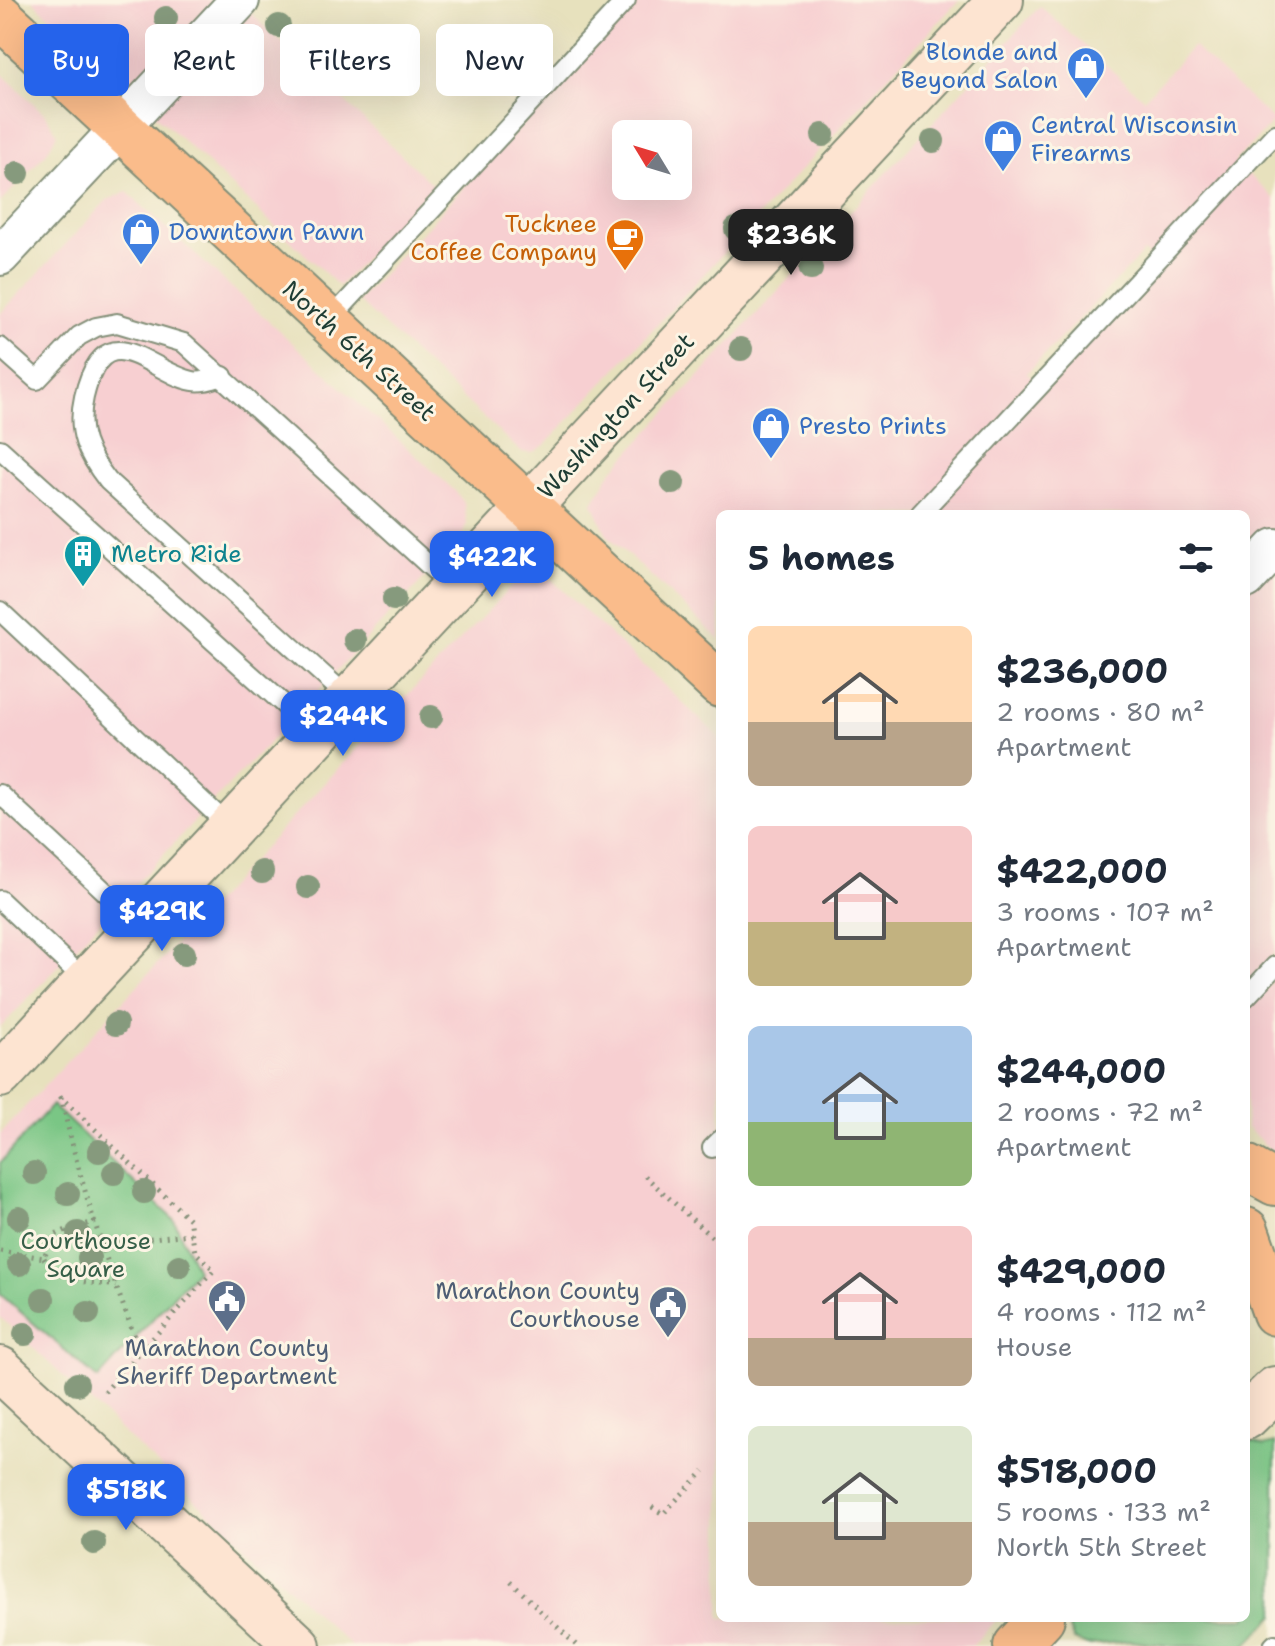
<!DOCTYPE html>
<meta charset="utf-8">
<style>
:root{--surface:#fff;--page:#f2f2f3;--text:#1f2937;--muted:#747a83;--accent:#2563eb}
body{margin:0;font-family:"Shantell Sans",sans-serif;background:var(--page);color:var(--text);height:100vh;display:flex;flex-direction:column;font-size:30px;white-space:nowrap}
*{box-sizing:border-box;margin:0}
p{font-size:26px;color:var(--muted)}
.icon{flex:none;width:44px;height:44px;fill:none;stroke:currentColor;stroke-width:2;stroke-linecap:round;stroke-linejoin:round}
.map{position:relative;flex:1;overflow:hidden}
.drawer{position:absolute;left:716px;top:510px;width:534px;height:1112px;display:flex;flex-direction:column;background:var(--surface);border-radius:12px;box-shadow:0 8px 32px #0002}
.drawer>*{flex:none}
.banner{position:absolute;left:24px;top:24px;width:572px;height:72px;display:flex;gap:16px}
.needle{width:52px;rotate:308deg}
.fabs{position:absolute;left:612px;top:120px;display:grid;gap:16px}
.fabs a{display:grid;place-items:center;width:80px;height:80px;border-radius:12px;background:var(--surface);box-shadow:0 8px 32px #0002;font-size:40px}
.price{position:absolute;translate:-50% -68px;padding:0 18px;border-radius:16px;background:var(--accent);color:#fff;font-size:26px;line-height:52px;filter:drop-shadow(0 2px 4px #0008)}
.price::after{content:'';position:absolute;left:50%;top:48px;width:24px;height:18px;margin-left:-12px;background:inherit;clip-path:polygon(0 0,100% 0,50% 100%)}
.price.active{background:#222;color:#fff}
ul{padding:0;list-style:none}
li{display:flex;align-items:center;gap:24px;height:200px;padding:0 32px}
li span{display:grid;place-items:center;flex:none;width:224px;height:160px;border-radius:12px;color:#555}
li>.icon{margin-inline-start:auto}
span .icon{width:96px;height:96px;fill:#fffc;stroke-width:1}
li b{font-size:34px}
h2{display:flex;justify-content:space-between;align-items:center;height:96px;padding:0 32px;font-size:34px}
.chip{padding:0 28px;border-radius:12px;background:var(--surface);box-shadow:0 8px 32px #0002;font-size:28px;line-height:72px}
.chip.active{background:var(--accent);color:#fff}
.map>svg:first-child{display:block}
.built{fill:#f7cfd1;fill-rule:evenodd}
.green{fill:#7ac685;stroke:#4c825c;stroke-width:2}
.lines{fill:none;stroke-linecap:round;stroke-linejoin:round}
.lane-casing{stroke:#838f78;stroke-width:22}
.street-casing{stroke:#838f78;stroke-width:42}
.secondary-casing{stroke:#838f78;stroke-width:48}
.primary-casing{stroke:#838f78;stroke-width:48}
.path{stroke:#838f78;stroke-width:5;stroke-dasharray:2 6;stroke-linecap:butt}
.lane{stroke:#fff;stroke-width:18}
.street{stroke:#fff;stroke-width:38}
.secondary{stroke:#fde4d1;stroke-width:44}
.primary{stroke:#fabc8b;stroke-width:44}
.tree{fill:#869a7d}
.labels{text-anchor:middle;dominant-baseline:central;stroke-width:6;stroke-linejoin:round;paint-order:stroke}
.shop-label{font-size:24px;fill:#366cbe;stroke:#fcf5e5;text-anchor:start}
.food-label{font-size:24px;fill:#c56008;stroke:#fcf5e5;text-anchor:end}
.street-label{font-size:24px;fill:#1f3d34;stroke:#fcf5e5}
.culture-label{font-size:24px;fill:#0d838f;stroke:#fcf5e5;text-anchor:start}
.park-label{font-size:24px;fill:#365f48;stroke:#fcf5e5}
.service-label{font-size:24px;fill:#4e5e75;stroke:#fcf5e5;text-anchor:end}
</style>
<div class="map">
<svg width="1275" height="1646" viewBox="0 0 1275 1646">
<rect width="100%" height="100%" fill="#fcf5e5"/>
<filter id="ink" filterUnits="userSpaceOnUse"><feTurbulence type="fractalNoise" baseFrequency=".0125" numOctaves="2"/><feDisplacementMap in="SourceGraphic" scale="16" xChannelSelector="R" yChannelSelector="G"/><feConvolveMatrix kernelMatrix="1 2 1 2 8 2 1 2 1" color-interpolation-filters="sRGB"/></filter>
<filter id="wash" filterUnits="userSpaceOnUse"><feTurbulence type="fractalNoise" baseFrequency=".006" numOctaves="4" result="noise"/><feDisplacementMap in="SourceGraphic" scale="32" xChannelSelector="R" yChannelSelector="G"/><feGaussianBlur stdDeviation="1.8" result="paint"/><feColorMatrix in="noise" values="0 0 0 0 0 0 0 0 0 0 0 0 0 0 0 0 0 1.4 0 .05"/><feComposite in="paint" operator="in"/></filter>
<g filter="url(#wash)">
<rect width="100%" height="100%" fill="#e7e1bd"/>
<g class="built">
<polygon points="32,0 237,0 434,186 339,286"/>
<path d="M638 0H959L546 444 532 453 521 452 358 301ZM626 134H678V186H626Z"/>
<path d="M1040 6 1144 99 1193 46 1274 121 1235 161 1275 199V952L1246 984V514H720V640L607 535 593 503 611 472ZM1144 252 1161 267 1045 390 1027 373Z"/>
<polygon points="0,72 46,115 57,134 47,152 0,203"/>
<polygon points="127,192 456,492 464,503 467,524 460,540 0,1028 0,314 107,200"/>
<polygon points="532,573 552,580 720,738 720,1618 998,1618 972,1646 351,1646 0,1317 0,1134 368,736 513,585"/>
<polygon points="1275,979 1275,1154 1246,1127 1246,1011"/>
</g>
<g class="green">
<polygon points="52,1105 174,1220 197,1270 98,1379 0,1294 0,1163"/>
<polygon points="1246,1439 1263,1446 1275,1443 1275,1615 1245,1646 1173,1646 1131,1641 1087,1645 1074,1640 1069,1629 1076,1618 1246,1618"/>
</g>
</g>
<g filter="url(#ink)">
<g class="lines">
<defs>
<g id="lane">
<polyline points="327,323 626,0"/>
<polyline points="0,347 37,380 79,336 96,327 117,323 184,343 455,589"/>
<path d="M223 376C212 379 203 383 193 381 149 373 105 309 84 397 76 432 87 454 108 481L351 700"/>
<polyline points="0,449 318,735"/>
<polyline points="920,514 1275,134"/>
<polyline points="0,611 231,828"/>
<polyline points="0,794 141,925"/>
<polyline points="0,900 87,982"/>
<polyline points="1246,997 1275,966"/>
<polyline points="712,1148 720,1140"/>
<polyline points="1273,1646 1275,1644"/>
</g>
<g id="street">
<polyline points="0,256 240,0"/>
<polyline points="1246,579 1275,548"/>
</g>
<g id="secondary">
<polyline points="0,1075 1001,0"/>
<polyline points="0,1369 298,1646"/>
<polyline points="1246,1417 1275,1389"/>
</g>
<g id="primary">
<polyline points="0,16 720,685"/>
<polyline points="1246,1167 1275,1183"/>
<polyline points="1246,1230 1275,1313"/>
<polyline points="1016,1646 1042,1618"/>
</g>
</defs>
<use href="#lane" class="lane-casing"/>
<use href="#street" class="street-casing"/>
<use href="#secondary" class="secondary-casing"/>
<use href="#primary" class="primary-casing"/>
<g class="path">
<polyline points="60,1096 189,1219 195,1252 214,1270 101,1396"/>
<path d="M61 1097C80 1184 108 1269 141 1352"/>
<polyline points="645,1176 720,1245"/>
<polyline points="102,1243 191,1234"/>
<polyline points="0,1251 44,1258 53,1236 73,1227 96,1222"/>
<path d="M44 1258C58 1283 91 1282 116 1286"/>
<polyline points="652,1507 663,1514 704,1471"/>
<polyline points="511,1582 577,1646"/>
</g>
<use href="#lane" class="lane"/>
<use href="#street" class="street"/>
<use href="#secondary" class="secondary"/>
<use href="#primary" class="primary"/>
</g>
<g class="tree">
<circle cx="166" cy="18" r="12"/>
<circle cx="279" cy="26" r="12"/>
<circle cx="823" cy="135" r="12"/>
<circle cx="933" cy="141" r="12"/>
<circle cx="18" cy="173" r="12"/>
<circle cx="736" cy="229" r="12"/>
<circle cx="811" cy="269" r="12"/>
<circle cx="741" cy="349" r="12"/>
<circle cx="673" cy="483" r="12"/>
<circle cx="394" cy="599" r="12"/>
<circle cx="355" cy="640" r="12"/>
<circle cx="431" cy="717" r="12"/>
<circle cx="262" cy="872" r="12"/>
<circle cx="308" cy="887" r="12"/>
<circle cx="184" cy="954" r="12"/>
<circle cx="116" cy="1024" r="12"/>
<circle cx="99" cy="1151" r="12"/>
<circle cx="34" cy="1173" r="12"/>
<circle cx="114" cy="1173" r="12"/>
<circle cx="144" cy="1192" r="12"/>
<circle cx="68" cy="1194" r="12"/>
<circle cx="19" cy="1218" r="12"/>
<circle cx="78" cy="1233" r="12"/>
<circle cx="89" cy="1258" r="12"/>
<circle cx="19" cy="1264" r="12"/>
<circle cx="179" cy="1266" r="12"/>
<circle cx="43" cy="1299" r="12"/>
<circle cx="88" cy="1313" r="12"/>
<circle cx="25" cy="1334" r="12"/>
<circle cx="77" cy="1384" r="12"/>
<circle cx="94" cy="1543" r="12"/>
</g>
</g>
<defs>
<symbol id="shop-pin" viewBox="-11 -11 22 30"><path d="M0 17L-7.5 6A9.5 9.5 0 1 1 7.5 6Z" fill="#3f7fe0" stroke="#fcf5e5"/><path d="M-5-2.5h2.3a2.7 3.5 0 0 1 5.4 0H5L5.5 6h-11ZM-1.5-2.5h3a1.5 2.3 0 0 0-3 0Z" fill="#fff"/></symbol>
<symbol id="cafe-pin" viewBox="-11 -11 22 30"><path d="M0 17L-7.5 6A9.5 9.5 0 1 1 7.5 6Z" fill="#e8710a" stroke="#fcf5e5"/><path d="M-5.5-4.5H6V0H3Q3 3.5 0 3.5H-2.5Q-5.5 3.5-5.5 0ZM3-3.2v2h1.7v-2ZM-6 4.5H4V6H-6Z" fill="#fff"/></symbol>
<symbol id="building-pin" viewBox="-11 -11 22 30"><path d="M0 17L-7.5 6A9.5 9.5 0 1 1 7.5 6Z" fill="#0f9aa8" stroke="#fcf5e5"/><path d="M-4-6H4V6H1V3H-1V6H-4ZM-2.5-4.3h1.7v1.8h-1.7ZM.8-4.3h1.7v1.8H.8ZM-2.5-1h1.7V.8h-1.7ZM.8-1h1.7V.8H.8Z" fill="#fff"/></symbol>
<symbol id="civic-pin" viewBox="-11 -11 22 30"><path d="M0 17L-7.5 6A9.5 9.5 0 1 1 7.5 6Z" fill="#5c6f8a" stroke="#fcf5e5"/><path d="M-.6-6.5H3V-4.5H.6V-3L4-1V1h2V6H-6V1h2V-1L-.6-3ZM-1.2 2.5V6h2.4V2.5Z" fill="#fff"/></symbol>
</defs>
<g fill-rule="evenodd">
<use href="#shop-pin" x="1064" y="44" width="44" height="60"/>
<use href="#shop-pin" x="981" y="117" width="44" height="60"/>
<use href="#shop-pin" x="119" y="210" width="44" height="60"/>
<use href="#cafe-pin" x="603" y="216" width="44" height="60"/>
<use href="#shop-pin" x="749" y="404" width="44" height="60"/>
<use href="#building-pin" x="61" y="532" width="44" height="60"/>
<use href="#civic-pin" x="205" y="1277" width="44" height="60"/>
<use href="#civic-pin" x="646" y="1283" width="44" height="60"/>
</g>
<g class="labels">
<g class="shop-label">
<text x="1058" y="52" text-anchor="end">Blonde and<tspan x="1058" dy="28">Beyond Salon</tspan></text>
<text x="1031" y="125">Central Wisconsin<tspan x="1031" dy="28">Firearms</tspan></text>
<text x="169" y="232">Downtown Pawn</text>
<text x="799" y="426">Presto Prints</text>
</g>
<g class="food-label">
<text x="597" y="224">Tucknee<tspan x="597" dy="28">Coffee Company</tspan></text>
</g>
<g class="street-label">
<text transform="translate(359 351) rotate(42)">North 6th Street</text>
<text transform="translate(616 416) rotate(-47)">Washington Street</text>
</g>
<g class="culture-label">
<text x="111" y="554">Metro Ride</text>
</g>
<g class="park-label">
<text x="86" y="1241">Courthouse<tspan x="86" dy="28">Square</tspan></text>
</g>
<g class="service-label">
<text x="640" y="1291">Marathon County<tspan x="640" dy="28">Courthouse</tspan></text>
<text x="227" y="1348" text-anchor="middle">Marathon County<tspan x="227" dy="28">Sheriff Department</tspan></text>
</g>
</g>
</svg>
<div class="fabs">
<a><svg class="needle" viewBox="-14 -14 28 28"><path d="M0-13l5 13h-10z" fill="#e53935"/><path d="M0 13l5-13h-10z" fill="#747a83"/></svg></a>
</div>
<b class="price active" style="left:791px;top:277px">$236K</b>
<b class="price" style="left:492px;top:599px">$422K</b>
<b class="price" style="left:343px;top:758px">$244K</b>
<b class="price" style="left:162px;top:953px">$429K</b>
<b class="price" style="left:126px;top:1532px">$518K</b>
<div class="banner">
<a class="chip active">Buy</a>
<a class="chip">Rent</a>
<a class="chip">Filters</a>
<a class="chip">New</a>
</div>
<section class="drawer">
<h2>5 homes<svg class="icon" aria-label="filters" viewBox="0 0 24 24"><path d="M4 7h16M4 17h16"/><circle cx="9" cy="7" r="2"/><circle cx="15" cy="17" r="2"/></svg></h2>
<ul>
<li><span style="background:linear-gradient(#ffd9b3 60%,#b9a48a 0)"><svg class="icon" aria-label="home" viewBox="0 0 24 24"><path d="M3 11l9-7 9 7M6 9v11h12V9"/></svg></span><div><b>$236,000</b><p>2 rooms · 80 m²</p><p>Apartment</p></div></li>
<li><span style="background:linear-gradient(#f6c9c9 60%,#c2b280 0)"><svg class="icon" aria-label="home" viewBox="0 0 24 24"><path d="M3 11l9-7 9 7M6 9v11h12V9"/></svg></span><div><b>$422,000</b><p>3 rooms · 107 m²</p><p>Apartment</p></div></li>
<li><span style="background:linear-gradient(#a9c7e8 60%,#8fb573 0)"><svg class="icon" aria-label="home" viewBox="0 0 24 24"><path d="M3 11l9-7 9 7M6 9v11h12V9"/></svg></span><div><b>$244,000</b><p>2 rooms · 72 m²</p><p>Apartment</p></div></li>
<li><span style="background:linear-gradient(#f6c9c9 70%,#b9a48a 0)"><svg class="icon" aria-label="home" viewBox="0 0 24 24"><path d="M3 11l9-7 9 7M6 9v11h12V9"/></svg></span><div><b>$429,000</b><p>4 rooms · 112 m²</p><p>House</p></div></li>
<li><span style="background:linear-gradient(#dfe7d0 60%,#b9a48a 0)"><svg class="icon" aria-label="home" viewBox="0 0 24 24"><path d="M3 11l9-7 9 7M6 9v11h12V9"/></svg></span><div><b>$518,000</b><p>5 rooms · 133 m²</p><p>North 5th Street</p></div></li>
</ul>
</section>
</div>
